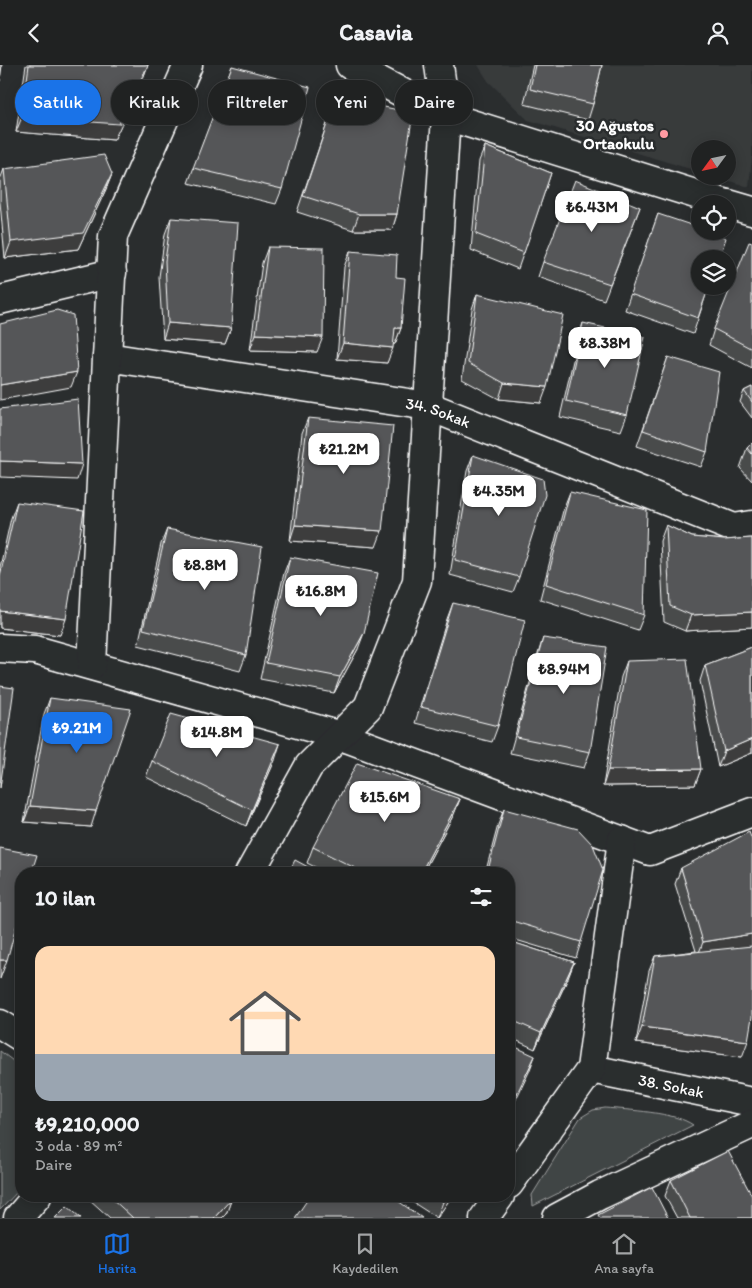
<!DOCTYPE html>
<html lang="tr">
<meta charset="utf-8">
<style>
:root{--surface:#202222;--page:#2d2f2f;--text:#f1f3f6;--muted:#a2a4a5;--line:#3d3f40;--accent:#1a73e8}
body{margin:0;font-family:Itim,sans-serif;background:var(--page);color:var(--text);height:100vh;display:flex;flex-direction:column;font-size:19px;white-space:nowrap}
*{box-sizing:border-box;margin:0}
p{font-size:16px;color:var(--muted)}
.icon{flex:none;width:28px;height:28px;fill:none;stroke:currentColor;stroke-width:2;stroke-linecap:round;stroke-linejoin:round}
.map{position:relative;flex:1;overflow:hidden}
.drawer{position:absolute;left:15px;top:802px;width:500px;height:335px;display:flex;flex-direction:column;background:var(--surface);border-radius:20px;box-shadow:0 2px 12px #0003,0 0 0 1px var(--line)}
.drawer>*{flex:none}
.top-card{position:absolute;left:15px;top:15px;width:500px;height:45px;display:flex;gap:10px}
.needle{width:32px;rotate:237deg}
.controls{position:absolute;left:691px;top:75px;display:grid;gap:10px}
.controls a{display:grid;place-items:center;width:45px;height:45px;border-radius:50%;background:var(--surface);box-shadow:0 2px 12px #0003,0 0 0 1px var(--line);font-size:25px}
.price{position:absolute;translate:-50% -42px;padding:0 11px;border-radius:10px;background:#fff;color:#222;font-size:16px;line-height:32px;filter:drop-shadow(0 1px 2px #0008)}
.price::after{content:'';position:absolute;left:50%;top:30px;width:15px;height:11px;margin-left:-8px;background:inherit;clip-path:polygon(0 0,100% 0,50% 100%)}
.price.current{background:var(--accent);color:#fff}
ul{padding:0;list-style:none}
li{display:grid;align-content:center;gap:10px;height:265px;padding:0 20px}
li span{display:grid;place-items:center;height:155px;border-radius:15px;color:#555}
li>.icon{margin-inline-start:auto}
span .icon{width:90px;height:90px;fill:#fffc;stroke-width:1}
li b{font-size:21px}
h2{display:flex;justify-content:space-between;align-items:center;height:60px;padding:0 20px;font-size:21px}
.chip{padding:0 18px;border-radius:22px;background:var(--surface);box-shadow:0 2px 12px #0003,0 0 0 1px var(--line);font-size:18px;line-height:45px}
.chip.current{background:var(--accent);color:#fff}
header{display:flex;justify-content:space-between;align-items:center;height:65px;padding:0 20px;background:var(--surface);font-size:22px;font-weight:700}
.dock{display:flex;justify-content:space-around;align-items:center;height:70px;border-top:1px solid var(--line);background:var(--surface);font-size:14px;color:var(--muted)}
.dock a{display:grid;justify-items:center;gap:2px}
.dock .current{color:var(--accent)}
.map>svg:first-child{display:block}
.built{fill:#373a3b}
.green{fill:#414445;stroke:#a0a2a2}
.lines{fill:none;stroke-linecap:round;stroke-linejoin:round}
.minor-casing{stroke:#fff;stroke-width:31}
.minor{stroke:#2a2d2e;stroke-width:28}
.wall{fill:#494b4c;stroke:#fff}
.shaded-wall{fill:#3c3d3e;stroke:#fff}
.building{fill:#555758;stroke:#fff}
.poi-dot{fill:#ff9aa2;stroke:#2a2d2e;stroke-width:2}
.labels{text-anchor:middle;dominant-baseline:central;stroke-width:5;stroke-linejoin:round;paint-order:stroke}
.poi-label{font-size:16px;font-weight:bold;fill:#fff;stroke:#2a2d2e;text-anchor:end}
.street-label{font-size:16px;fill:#fff;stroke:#2a2d2e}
</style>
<header><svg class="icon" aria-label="back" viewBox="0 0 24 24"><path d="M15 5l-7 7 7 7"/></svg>Casavia<svg class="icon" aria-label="person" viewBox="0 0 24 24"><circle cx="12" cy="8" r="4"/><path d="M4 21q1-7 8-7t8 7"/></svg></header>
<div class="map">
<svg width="752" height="1153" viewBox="0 0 752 1153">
<rect width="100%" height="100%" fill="#2a2d2e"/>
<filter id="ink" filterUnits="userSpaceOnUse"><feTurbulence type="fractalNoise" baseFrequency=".02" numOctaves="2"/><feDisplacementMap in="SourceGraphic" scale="10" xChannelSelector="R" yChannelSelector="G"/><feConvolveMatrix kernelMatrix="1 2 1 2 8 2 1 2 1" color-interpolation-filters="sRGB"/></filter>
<g filter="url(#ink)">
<polygon class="built" points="478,0 752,0 752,92 749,122 713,111 728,111 728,84 700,84 700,107 528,55 488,16"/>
<g class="green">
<polygon points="0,986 21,1002 21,1123 0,1145"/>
<path d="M605 1043C628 1045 675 1047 693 1060L533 1141 532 1130 580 1053 593 1045Z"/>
</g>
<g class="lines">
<defs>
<g id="minor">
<polyline points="350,0 446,51 727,139"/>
<polyline points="728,139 752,146"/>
<polyline points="0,235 112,208"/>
<path id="s1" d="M107 292 428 341 734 463 752 460"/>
<polyline points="0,583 35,585 341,671 650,786 752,747"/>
<polyline points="92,600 113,171 188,0"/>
<polyline points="249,809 309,701 368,642 417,516 446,51 439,0"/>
<polyline points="0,959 21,972"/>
<path id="s2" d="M591 1004 752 1037"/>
<polyline points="509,1119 591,1004 622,775"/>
<polyline points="18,1153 37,1131"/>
<polyline points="484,1153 500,1131"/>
<polyline points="557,1153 600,1130 752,1059"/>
</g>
</defs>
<use href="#minor" class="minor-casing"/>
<use href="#minor" class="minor"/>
</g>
<g class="wall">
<polygon points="26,0 148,0 142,16 114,75 16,67"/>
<polygon points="533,0 602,0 593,39 588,55 524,39"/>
<polygon points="232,1 282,124 276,139 188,118"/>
<polygon points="336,32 397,149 392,165 353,165 297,147"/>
<polygon points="485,81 551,108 518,204 471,185 479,96"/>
<polygon points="4,104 112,109 106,124 78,184 5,193 0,137 0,115"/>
<polygon points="640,142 604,235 538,212 543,197"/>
<polygon points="658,149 709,221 693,269 625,245"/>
<polygon points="171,153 231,263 225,279 163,274 159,212 165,169"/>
<polygon points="752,178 752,303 709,280 714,264"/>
<polygon points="268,182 317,287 250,285 262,198"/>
<polygon points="350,186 396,212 401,263 395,279 393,279 387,298 337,294 344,202"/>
<polygon points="477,229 541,338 499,334 462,314 472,244"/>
<polygon points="583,258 627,350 621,366 560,352 578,274"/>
<polygon points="668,292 707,387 701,402 637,381"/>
<polygon points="752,322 752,353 740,337 744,326"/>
<polygon points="308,353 376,482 290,476 302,368"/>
<polygon points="752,378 752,416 740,403 747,383"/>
<polygon points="473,390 519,512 513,527 450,510 467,406"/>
<polygon points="570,427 644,550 638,565 540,534 564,442"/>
<polygon points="17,437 60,570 0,563 0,502 11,453"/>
<polygon points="666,460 692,472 724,475 752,473 752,562 685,566 664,557 660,476"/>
<polygon points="167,464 246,590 240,606 138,580 161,479"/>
<polygon points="290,492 358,584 334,628 260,614 284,508"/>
<polygon points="453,538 498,661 492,677 415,658 447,554"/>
<polygon points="543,573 590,687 584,703 510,688 538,589"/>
<polygon points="752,582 752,688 718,702 700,616 705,600"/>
<polygon points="627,596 701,704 695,720 603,721 621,612"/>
<polygon points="50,633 91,762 24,757 44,649"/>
<polygon points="275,695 246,761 146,712 152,696"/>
<polygon points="460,734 454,749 422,809 329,809 307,798 313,782"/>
<polygon points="504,744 581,877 576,893 509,873 509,809 485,809 498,760"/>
<polygon points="681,803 742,992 636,978 649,906 655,891 696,886 675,819"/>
<polygon points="509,876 574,897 568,913 535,984 509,972"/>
<polygon points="671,1115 752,1153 677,1153 665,1131"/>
<polygon points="90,1131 229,1131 232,1133 226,1149 222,1153 110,1153 89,1134"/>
<polygon points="403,1131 452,1131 437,1153"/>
</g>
<g class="shaded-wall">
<polygon points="148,0 142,16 114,75 16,67 22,52"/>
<polygon points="112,109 106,124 78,184 5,193 11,177"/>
<polygon points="359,149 397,149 392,165 353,165"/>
<polygon points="168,258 231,263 225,279 163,274"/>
<polygon points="395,263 401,263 395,279 389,279"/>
<polygon points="256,269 323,272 317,287 250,285"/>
<polygon points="343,278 393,283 387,298 337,294"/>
<polygon points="77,307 71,322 0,335 0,320"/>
<polygon points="504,318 547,322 541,338 499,334"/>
<polygon points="0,396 82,399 77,415 0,412"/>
<polygon points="295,460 382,466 376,482 290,476"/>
<polygon points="0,546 66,554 60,570 0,563"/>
<polygon points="752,547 752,562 685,566 691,550"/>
<polygon points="364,568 358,584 334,628 340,612"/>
<polygon points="752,674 752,688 718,702 724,686"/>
<polygon points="280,679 275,695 246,761 252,745"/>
<polygon points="701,704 695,720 603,721 608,705"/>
<polygon points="460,734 454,749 422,809 420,809"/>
<polygon points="30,741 96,746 91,762 24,757"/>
<polygon points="752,869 752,884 697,893 703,877"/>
<polygon points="0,895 7,895 0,914"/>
<polygon points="574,897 568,913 535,984 541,968"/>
<polygon points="642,962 748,976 742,992 636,978"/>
<polygon points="535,991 529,1007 509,1049 509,1045"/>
<polygon points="447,1131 452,1131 437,1153 443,1137"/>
<polygon points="232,1133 226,1149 222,1153 214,1153"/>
</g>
<g class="building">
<polygon points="0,0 2,0 0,16"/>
<polygon points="29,0 148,0 119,59 22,52"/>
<polygon points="535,0 602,0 593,39 530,24"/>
<polygon points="232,1 310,22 282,124 193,103"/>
<polygon points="336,32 413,48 397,149 359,149 303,131"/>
<polygon points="485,81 551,108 524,188 476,169"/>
<polygon points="104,90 112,109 83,168 11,177 4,104"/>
<polygon points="575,115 640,142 610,219 543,197"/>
<polygon points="658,149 700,163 700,166 708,166 726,173 719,194 700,194 700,221 709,221 698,253 630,229"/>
<polygon points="171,153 238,158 231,263 168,258 165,196"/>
<polygon points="749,177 752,178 752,284 714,264"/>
<polygon points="268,182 324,183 323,272 256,269"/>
<polygon points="350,186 397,190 396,212 405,213 401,263 395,263 393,283 343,278"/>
<polygon points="477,229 563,250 547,322 504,318 468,298"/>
<polygon points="57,245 73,250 77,307 0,320 0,259"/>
<polygon points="583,258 645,272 627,350 566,336"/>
<polygon points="668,292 719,307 707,387 643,365"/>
<polygon points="752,322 752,337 744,326"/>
<polygon points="78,334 82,399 0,396 0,344"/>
<polygon points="308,353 393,361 382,466 295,460"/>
<polygon points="752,378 752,389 747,383"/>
<polygon points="473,390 543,414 545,430 519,512 455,495"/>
<polygon points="570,427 647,445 644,550 546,519"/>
<polygon points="17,437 84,446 66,554 0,546 0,511"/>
<polygon points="666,460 692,472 724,475 752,473 752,547 691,550 670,541"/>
<polygon points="167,464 262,482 246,590 143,564"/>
<polygon points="290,492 378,508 364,568 340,612 266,598"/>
<polygon points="453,538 525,555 498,661 421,642"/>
<polygon points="543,573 607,582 590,687 516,672"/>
<polygon points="752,582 752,674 724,686 705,600"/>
<polygon points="687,594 701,704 608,705 627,596"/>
<polygon points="0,621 14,623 0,723"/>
<polygon points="50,633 131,644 96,746 30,741"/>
<polygon points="171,649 280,679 252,745 152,696"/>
<polygon points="357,698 460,734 420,809 367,809 313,782"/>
<polygon points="504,744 578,764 593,780 603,805 581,877 509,855 509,809 487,809"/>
<polygon points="749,767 752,775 752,869 703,877 681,803"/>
<polygon points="0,783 37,790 31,809 21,809 21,844 7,895 0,895"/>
<polygon points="295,795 321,809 288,809"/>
<polygon points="509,876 574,897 541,968 509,954"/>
<polygon points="752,881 752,952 748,976 642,962 655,891"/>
<polygon points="509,979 535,991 509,1045"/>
<polygon points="728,1086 752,1131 752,1153 690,1153 671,1115"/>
<polygon points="652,1122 668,1153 600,1153 598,1150"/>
<polygon points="109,1131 229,1131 232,1133 214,1153 133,1153"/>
<polygon points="310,1131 391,1131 422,1153 295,1153"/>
<polygon points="434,1131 447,1131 443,1137"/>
<polygon points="67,1141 81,1153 55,1153"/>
</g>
</g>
<circle class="poi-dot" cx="664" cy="69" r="5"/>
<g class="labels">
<g class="poi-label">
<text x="654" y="60">30 Ağustos<tspan x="654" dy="18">Ortaokulu</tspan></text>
</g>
<g class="street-label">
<text stroke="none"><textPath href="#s1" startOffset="336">34. Sokak</textPath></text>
<text stroke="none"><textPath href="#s2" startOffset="82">38. Sokak</textPath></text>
</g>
</g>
</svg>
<div class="controls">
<a><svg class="needle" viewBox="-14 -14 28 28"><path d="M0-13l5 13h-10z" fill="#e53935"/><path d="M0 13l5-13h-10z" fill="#a2a4a5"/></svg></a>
<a><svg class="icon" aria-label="locate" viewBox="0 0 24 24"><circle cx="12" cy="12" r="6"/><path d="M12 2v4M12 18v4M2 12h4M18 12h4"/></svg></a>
<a><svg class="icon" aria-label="layers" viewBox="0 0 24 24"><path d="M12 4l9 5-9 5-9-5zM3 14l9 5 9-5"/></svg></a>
</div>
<b class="price" style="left:592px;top:168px">₺6.43M</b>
<b class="price" style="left:605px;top:304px">₺8.38M</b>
<b class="price" style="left:344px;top:410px">₺21.2M</b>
<b class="price" style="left:499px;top:452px">₺4.35M</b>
<b class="price" style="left:205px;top:526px">₺8.8M</b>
<b class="price" style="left:321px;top:552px">₺16.8M</b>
<b class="price" style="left:564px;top:630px">₺8.94M</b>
<b class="price current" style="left:77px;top:689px">₺9.21M</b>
<b class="price" style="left:217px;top:693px">₺14.8M</b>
<b class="price" style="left:385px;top:758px">₺15.6M</b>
<div class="top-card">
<a class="chip current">Satılık</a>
<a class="chip">Kiralık</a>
<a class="chip">Filtreler</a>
<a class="chip">Yeni</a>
<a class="chip">Daire</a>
</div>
<section class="drawer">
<h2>10 ilan<svg class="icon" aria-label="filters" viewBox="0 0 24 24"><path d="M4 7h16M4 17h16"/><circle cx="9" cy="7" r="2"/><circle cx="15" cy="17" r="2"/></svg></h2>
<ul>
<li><span style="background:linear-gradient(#ffd9b3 70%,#9aa5b1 0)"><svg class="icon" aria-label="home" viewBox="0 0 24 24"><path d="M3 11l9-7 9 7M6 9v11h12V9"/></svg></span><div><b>₺9,210,000</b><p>3 oda · 89 m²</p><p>Daire</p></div></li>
</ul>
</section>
</div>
<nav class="dock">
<a class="current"><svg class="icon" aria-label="map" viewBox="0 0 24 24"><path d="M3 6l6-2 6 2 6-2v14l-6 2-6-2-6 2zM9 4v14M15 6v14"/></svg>Harita</a>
<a><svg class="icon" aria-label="saved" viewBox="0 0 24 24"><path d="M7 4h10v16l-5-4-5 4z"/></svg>Kaydedilen</a>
<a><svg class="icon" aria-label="home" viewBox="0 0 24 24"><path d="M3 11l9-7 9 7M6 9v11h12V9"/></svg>Ana sayfa</a>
</nav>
